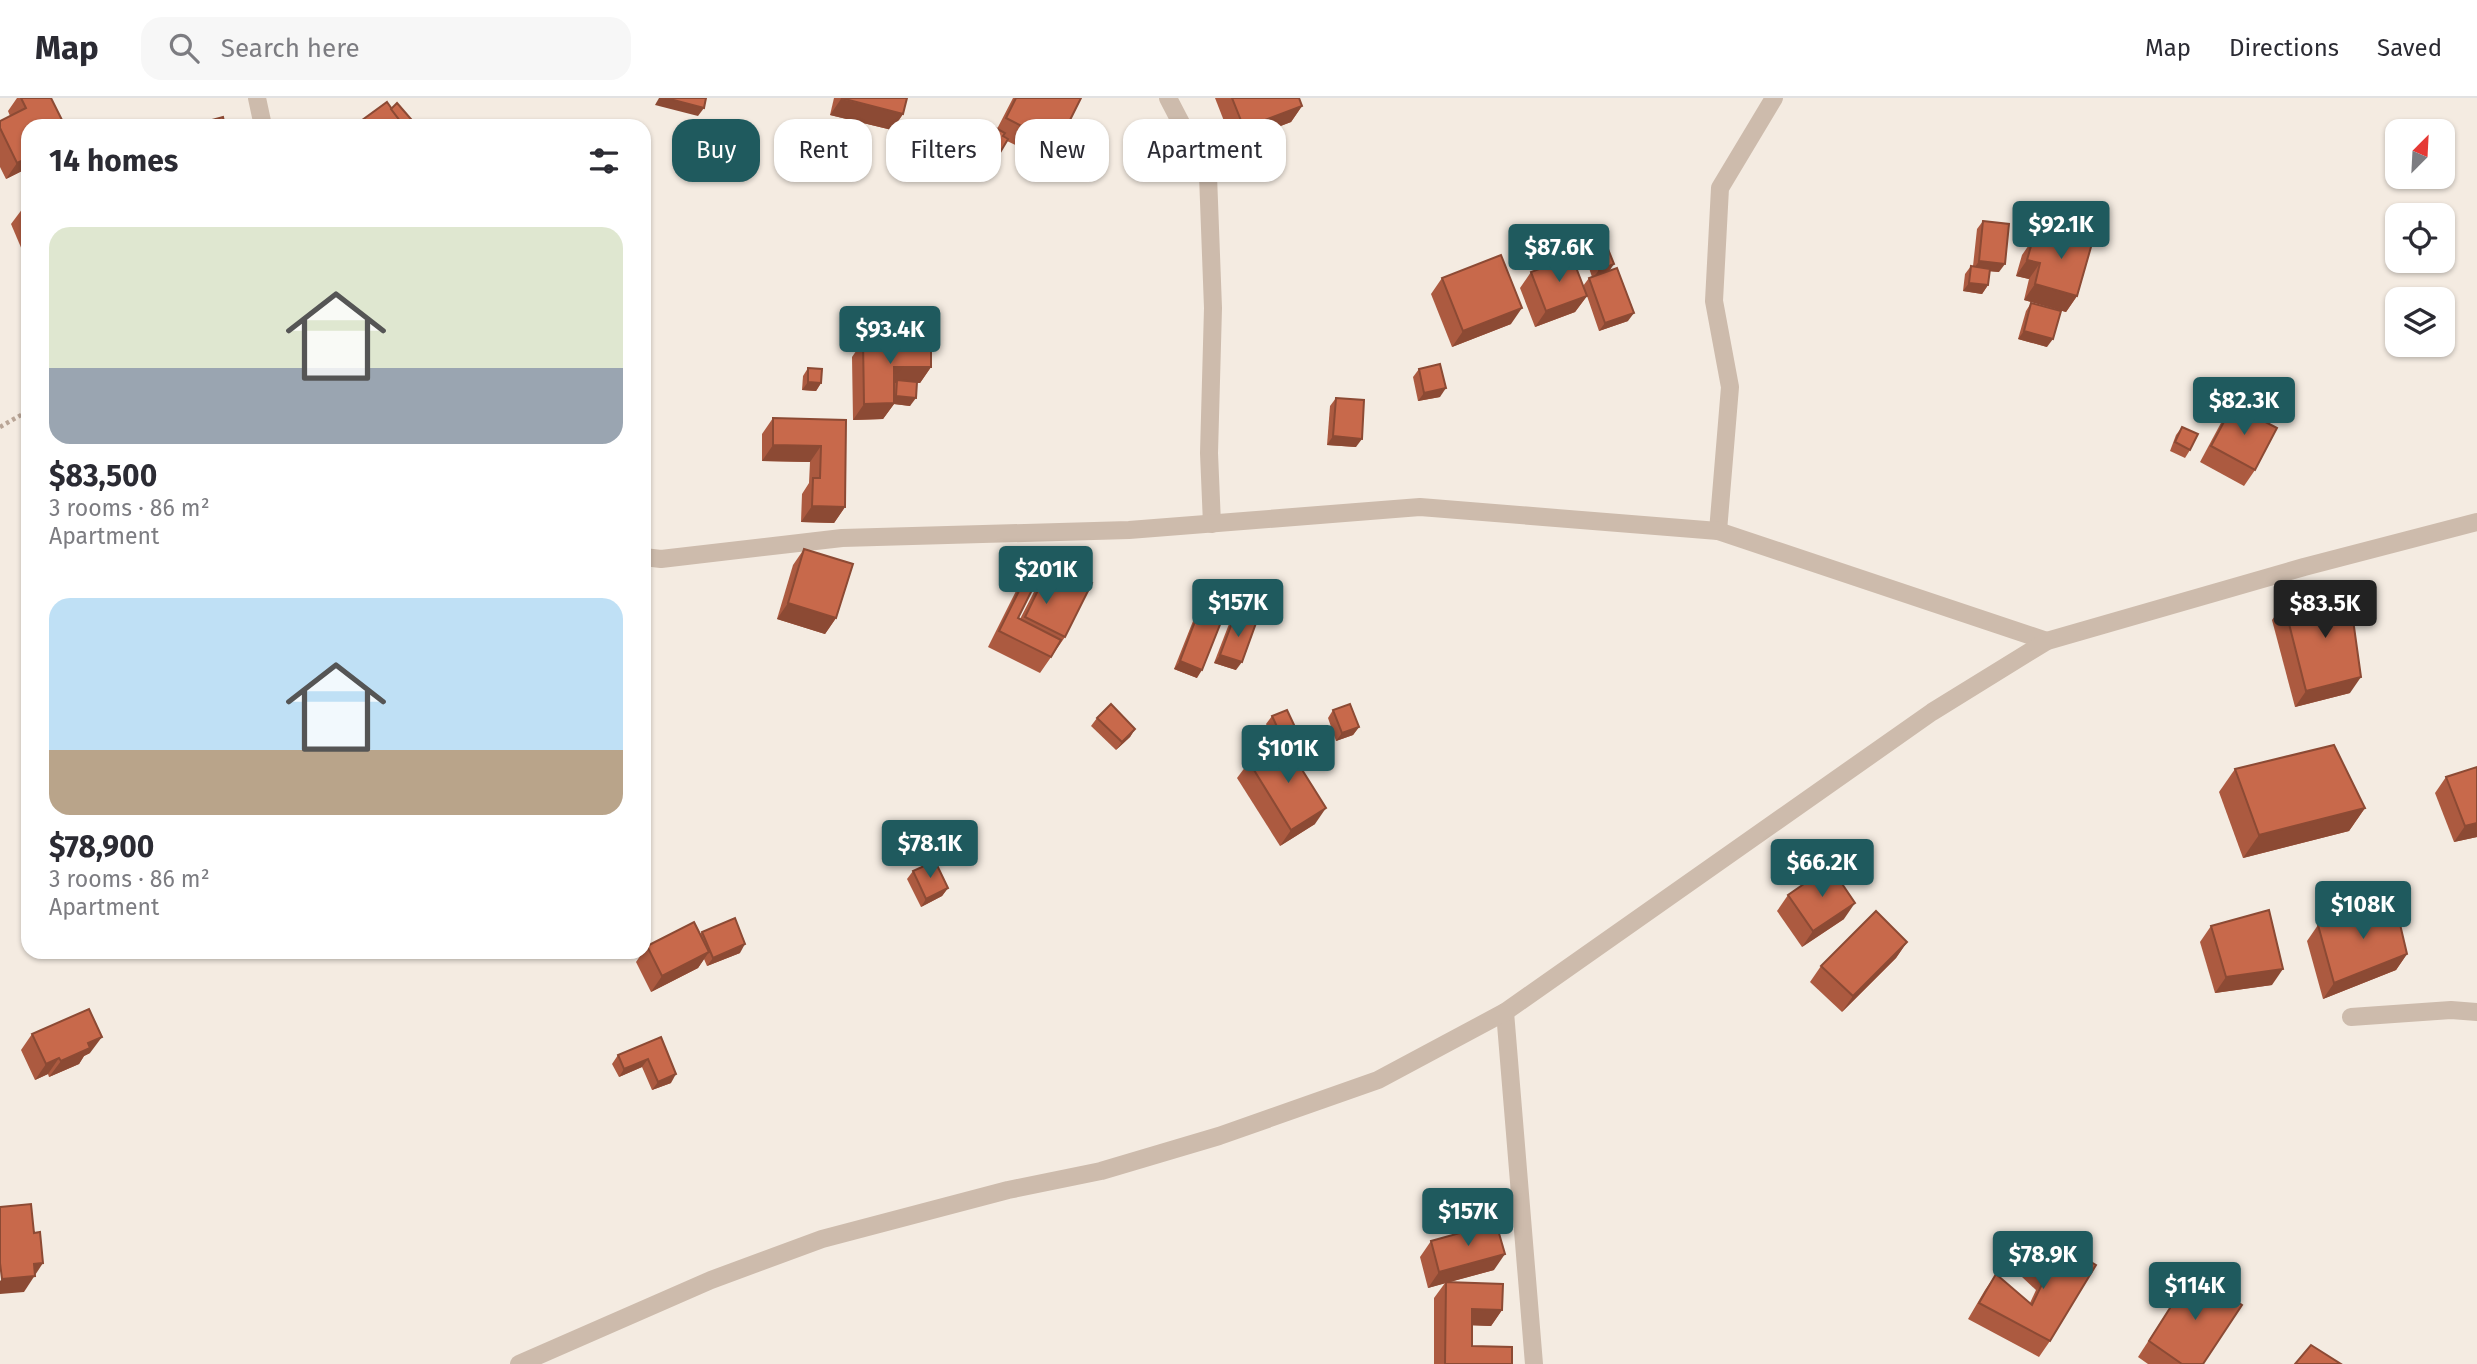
<!DOCTYPE html>
<meta charset="utf-8">
<style>
:root{--surface:#fff;--page:#f7f7f7;--text:#2b2b33;--muted:#7c7c81;--line:#e1e1e2;--accent:#1f5a5e}
body{margin:0;font-family:"Fira Sans",sans-serif;background:var(--page);color:var(--text);height:100vh;display:flex;flex-direction:column;font-size:26px;white-space:nowrap}
*{box-sizing:border-box;margin:0}
p{font-size:23px;color:var(--muted)}
.icon{flex:none;width:38px;height:38px;fill:none;stroke:currentColor;stroke-width:2;stroke-linecap:round;stroke-linejoin:round}
.map{position:relative;flex:1;overflow:hidden}
.drawer{position:absolute;left:21px;top:21px;width:630px;height:840px;display:flex;flex-direction:column;background:var(--surface);border-radius:21px;box-shadow:0 2px 5px #0004}
.drawer>*{flex:none}
.hud{position:absolute;left:672px;top:21px;width:665px;height:63px;display:flex;gap:14px}
.needle{width:46px;rotate:24deg}
.tools{position:absolute;left:2385px;top:21px;display:grid;gap:14px}
.tools a{display:grid;place-items:center;width:70px;height:70px;border-radius:14px;background:var(--surface);box-shadow:0 2px 5px #0004;font-size:35px}
.price{position:absolute;translate:-50% -60px;padding:0 16px;border-radius:7px;background:var(--accent);color:#fff;font-size:23px;line-height:46px;filter:drop-shadow(0 2px 4px #0008)}
.price::after{content:'';position:absolute;left:50%;top:42px;width:21px;height:16px;margin-left:-10px;background:inherit;clip-path:polygon(0 0,100% 0,50% 100%)}
.price.active{background:#222;color:#fff}
ul{padding:0;list-style:none}
li{display:grid;align-content:center;gap:14px;height:371px;padding:0 28px}
li span{display:grid;place-items:center;height:217px;border-radius:21px;color:#555}
li>.icon{margin-inline-start:auto}
span .icon{width:126px;height:126px;fill:#fffc;stroke-width:1}
li b{font-size:30px}
h2{display:flex;justify-content:space-between;align-items:center;height:84px;padding:0 28px;font-size:30px}
.tag{padding:0 24px;border-radius:21px;background:var(--surface);box-shadow:0 2px 5px #0004;font-size:24px;line-height:63px}
.tag.active{background:var(--accent);color:#fff}
header{display:flex;align-items:center;gap:42px;box-sizing:border-box;height:98px;padding:0 35px;background:var(--surface);border-bottom:2px solid var(--line)}
header strong{font-size:33px}
nav{display:flex;gap:38px;margin-inline-start:auto;font-size:24px}
.search{width:490px;height:63px;background:var(--page);display:flex;align-items:center;gap:18px;box-sizing:border-box;padding:0 24px;border-radius:21px;color:var(--muted);font-size:26px}
.map>svg:first-child{display:block}
.lines{fill:none;stroke-linecap:round;stroke-linejoin:round}
.path{stroke:#b9a596;stroke-width:4.5;stroke-dasharray:3.5 3.5;stroke-linecap:butt}
.minor{stroke:#cdbbac;stroke-width:18}
.wall{fill:#ac5a40;fill-rule:evenodd}
.shaded-wall{fill:#8c4a34}
.building{fill:#c8694b;stroke:#8c4a34;stroke-width:2}
</style>
<header>
<strong>Map</strong>
<div class="search"><svg class="icon" aria-label="search" viewBox="0 0 24 24"><circle cx="10" cy="10" r="6"/><path d="M15 15l6 6"/></svg>Search here</div>
<nav><a>Map</a><a>Directions</a><a>Saved</a></nav>
</header>
<div class="map">
<svg width="2477" height="1266" viewBox="0 0 2477 1266">
<rect width="100%" height="100%" fill="#f4ebe1"/>
<g class="lines">
<polyline class="path" points="0,329 28,313"/>
<g class="minor">
<polyline points="257,0 263,28"/>
<polyline points="1168,0 1208,77 1213,210 1209,355 1212,426"/>
<polyline points="1718,433 1730,289 1714,203 1720,90 1774,0"/>
<polyline points="644,459 661,461 842,440 1129,432 1420,409 1718,433 2047,543"/>
<polyline points="1505,914 1534,1266"/>
<polyline points="2351,919 2451,912 2477,914"/>
<polyline points="519,1266 711,1182 822,1141 1008,1092 1101,1073 1219,1038 1378,982 1505,914 1932,614 2047,543 2304,469 2477,424"/>
</g>
</g>
<g class="wall">
<polygon points="17,0 51,0 28,28 28,70 6,81 0,69 0,23 10,18 8,13"/>
<polygon points="834,0 907,0 903,16 892,32 830,17"/>
<polygon points="1013,0 1081,0 1068,26 1056,42 1055,42 1042,60 1007,43 993,66 977,57 994,29 997,31"/>
<polygon points="1215,0 1299,0 1302,8 1291,24 1233,46"/>
<polygon points="28,107 28,166 11,126 23,110"/>
<polygon points="1983,123 1999,174 1990,173 1988,187 1982,196 1963,193 1965,176 1971,168 1973,168 1977,131"/>
<polygon points="2054,131 2077,198 2066,214 2024,202 2029,181 2016,178 2022,157 2033,141 2045,144"/>
<polygon points="1593,156 1609,173 1628,223 1599,233 1587,198 1575,214 1535,229 1520,190 1531,174 1583,188 1589,180 1592,179 1587,164"/>
<polygon points="1442,180 1511,226 1452,249 1431,196"/>
<polygon points="2031,205 2047,249 2018,241 2026,213"/>
<polygon points="863,243 931,269 920,285 917,285 910,308 894,306 883,321 853,322 852,259"/>
<polygon points="808,270 821,285 816,293 802,292 803,278"/>
<polygon points="1419,271 1440,299 1418,303 1413,279"/>
<polygon points="1336,300 1356,349 1327,347 1330,308"/>
<polygon points="2233,307 2255,372 2244,388 2200,364 2222,323"/>
<polygon points="773,320 846,322 845,409 834,425 801,424 802,396 809,385 810,364 762,363 762,336"/>
<polygon points="2182,329 2190,352 2185,360 2170,353 2176,337"/>
<polygon points="804,451 836,520 825,536 777,521 793,467"/>
<path d="M1037 457 1092 485 1065 539 1040 575 988 549 1026 473ZM1032 491 1035 492 1020 521 1018 520Z"/>
<polygon points="1202,505 1197,580 1174,571 1197,513"/>
<polygon points="2284,506 2350,595 2295,609 2272,522"/>
<polygon points="1235,517 1236,572 1214,565 1229,526"/>
<polygon points="1333,612 1359,629 1353,637 1336,643 1328,620"/>
<polygon points="1272,618 1289,637 1274,643 1266,626"/>
<polygon points="1097,620 1135,631 1130,639 1116,652 1091,628"/>
<polygon points="1249,664 1315,726 1280,748 1237,680"/>
<polygon points="2235,671 2365,710 2349,733 2243,760 2219,694"/>
<polygon points="2446,679 2477,739 2454,744 2435,695"/>
<polygon points="913,773 948,790 942,798 921,809 907,781"/>
<polygon points="1788,797 1844,821 1802,849 1777,813"/>
<polygon points="2318,827 2407,856 2396,872 2323,901 2307,843"/>
<polygon points="2211,828 2272,887 2215,895 2200,844"/>
<polygon points="702,834 740,855 707,868 704,861 698,870 651,894 636,864 647,848 700,836"/>
<polygon points="1907,844 1896,860 1842,914 1810,884 1821,868"/>
<polygon points="32,936 90,955 84,958 79,966 49,979 48,976 35,982 21,952"/>
<polygon points="661,939 671,985 652,992 642,969 619,979 612,966 618,957"/>
<polygon points="2048,1138 2050,1243 2039,1259 1968,1221 1985,1192 1996,1176 2030,1205 2036,1192 2022,1179"/>
<polygon points="1431,1143 1494,1172 1449,1184 1502,1212 1491,1228 1472,1227 1472,1248 1512,1266 1434,1266 1434,1200 1445,1185 1428,1190 1420,1159"/>
<polygon points="2193,1174 2203,1266 2148,1266 2138,1259"/>
</g>
<g class="shaded-wall">
<polygon points="659,0 666,0 704,10 698,18 655,7"/>
<polygon points="841,1 903,16 892,32 830,17"/>
<polygon points="1302,8 1291,24 1233,46 1244,30"/>
<polygon points="28,60 28,70 6,81 17,65"/>
<polygon points="2027,162 2040,165 2029,181 2016,178"/>
<polygon points="1979,163 2005,166 1999,174 1973,172"/>
<polygon points="1614,166 1608,175 1593,180 1599,172"/>
<polygon points="1969,185 1988,187 1982,196 1963,193"/>
<polygon points="2035,186 2077,198 2066,214 2024,202"/>
<polygon points="1587,198 1575,214 1535,229 1546,213"/>
<polygon points="1522,210 1511,226 1452,249 1463,233"/>
<polygon points="1634,215 1628,223 1599,233 1605,225"/>
<polygon points="2024,233 2053,241 2047,249 2018,241"/>
<polygon points="894,269 931,269 920,285 897,285 897,282 896,285 883,285"/>
<polygon points="808,284 821,285 816,293 802,292"/>
<polygon points="1446,290 1440,299 1418,303 1424,295"/>
<polygon points="896,298 916,300 910,308 894,306 883,321 853,322 864,306 890,305"/>
<polygon points="1333,338 1362,341 1356,349 1327,347"/>
<polygon points="773,347 821,348 810,364 762,363"/>
<polygon points="812,408 845,409 834,425 801,424"/>
<polygon points="788,505 836,520 825,536 777,521"/>
<polygon points="1220,557 1242,564 1236,572 1214,565"/>
<polygon points="1180,563 1202,572 1197,580 1174,571"/>
<polygon points="2361,579 2350,595 2295,609 2306,593"/>
<polygon points="1295,629 1289,637 1274,643 1280,635"/>
<polygon points="1359,629 1353,637 1336,643 1342,635"/>
<polygon points="1135,631 1130,639 1116,652 1122,644"/>
<polygon points="1326,710 1315,726 1280,748 1291,732"/>
<polygon points="2365,710 2349,733 2243,760 2259,737"/>
<polygon points="2477,725 2477,739 2454,744 2465,728"/>
<polygon points="948,790 942,798 921,809 926,801"/>
<polygon points="1855,805 1844,821 1802,849 1813,833"/>
<polygon points="1907,844 1896,860 1842,914 1853,898"/>
<polygon points="745,846 740,855 707,868 713,860"/>
<polygon points="709,854 698,870 651,894 662,878"/>
<polygon points="2407,856 2396,872 2323,901 2334,885"/>
<polygon points="2283,871 2272,887 2215,895 2226,879"/>
<polygon points="102,939 90,955 84,958 79,966 49,979 61,963 88,945"/>
<polygon points="59,960 48,976 35,982 46,966"/>
<polygon points="648,961 642,969 619,979 624,971"/>
<polygon points="676,976 671,985 652,992 658,984"/>
<polygon points="1505,1156 1494,1172 1428,1190 1439,1174"/>
<polygon points="43,1165 24,1194 0,1196 0,1183 2,1181 34,1166"/>
<polygon points="1472,1211 1502,1212 1491,1228 1461,1227"/>
</g>
<g class="building">
<polygon points="21,0 51,0 65,28 28,28 28,60 17,65 0,30 0,23 26,10"/>
<polygon points="666,0 706,0 704,10"/>
<polygon points="841,0 907,0 903,16"/>
<polygon points="1016,0 1081,0 1068,26 1064,25 1053,44 1006,20"/>
<polygon points="1232,0 1299,0 1302,8 1244,30"/>
<polygon points="387,4 404,28 354,28"/>
<polygon points="397,5 417,28 404,28 391,11"/>
<polygon points="223,19 225,28 190,28"/>
<polygon points="994,29 1005,35 1003,38 1008,41 998,58 982,49"/>
<polygon points="28,107 28,123 23,110"/>
<polygon points="1983,123 2009,126 2005,166 1979,163"/>
<polygon points="2054,131 2093,142 2077,198 2035,186 2040,165 2027,162 2033,141 2050,146"/>
<polygon points="1608,151 1614,166 1599,172 1593,156"/>
<polygon points="1501,157 1522,210 1463,233 1442,180"/>
<polygon points="1572,159 1587,198 1546,213 1531,174"/>
<polygon points="1971,168 1990,171 1988,187 1969,185"/>
<polygon points="1617,170 1634,215 1605,225 1589,180"/>
<polygon points="2031,205 2061,213 2053,241 2024,233"/>
<polygon points="931,242 931,269 894,269 894,305 864,306 863,243"/>
<polygon points="1440,266 1446,290 1424,295 1419,271"/>
<polygon points="808,270 822,271 821,285 808,284"/>
<polygon points="897,282 917,284 916,300 896,298"/>
<polygon points="1336,300 1364,302 1362,341 1333,338"/>
<polygon points="2233,307 2277,330 2255,372 2211,348"/>
<polygon points="773,320 846,322 845,409 812,408 813,380 820,380 821,348 773,347"/>
<polygon points="2182,329 2198,336 2190,352 2175,344"/>
<polygon points="804,451 853,466 836,520 788,505"/>
<polygon points="1037,457 1092,485 1065,539 1025,519 1046,476 1041,474 1018,520 1061,542 1051,559 999,533"/>
<polygon points="2349,493 2361,579 2306,593 2284,506"/>
<polygon points="1202,505 1225,514 1202,572 1180,563"/>
<polygon points="1235,517 1256,525 1242,564 1220,557"/>
<polygon points="1111,606 1135,631 1122,644 1097,620"/>
<polygon points="1350,606 1359,629 1342,635 1333,612"/>
<polygon points="1287,612 1295,629 1280,635 1272,618"/>
<polygon points="1284,643 1326,710 1291,732 1249,664"/>
<polygon points="2334,647 2365,710 2259,737 2235,671"/>
<polygon points="2477,669 2477,725 2465,728 2446,679"/>
<polygon points="935,763 948,790 926,801 913,773"/>
<polygon points="1830,768 1855,805 1813,833 1788,797"/>
<polygon points="2395,805 2407,856 2334,885 2318,827"/>
<polygon points="2269,812 2283,871 2226,879 2211,828"/>
<polygon points="1876,813 1907,844 1853,898 1821,868"/>
<polygon points="735,820 745,846 713,860 702,834"/>
<polygon points="694,824 709,854 662,878 647,848"/>
<polygon points="89,911 102,939 88,945 90,950 61,963 59,960 46,966 32,936"/>
<polygon points="661,939 676,976 658,984 648,961 624,971 618,957"/>
<polygon points="31,1106 34,1135 40,1134 43,1165 34,1166 35,1178 2,1181 0,1165 0,1109"/>
<polygon points="1496,1125 1505,1156 1439,1174 1431,1143"/>
<polygon points="2048,1138 2096,1167 2050,1243 1979,1205 1996,1176 2032,1207 2047,1176 2033,1163"/>
<polygon points="2193,1174 2242,1207 2203,1266 2182,1266 2149,1243"/>
<polygon points="1446,1184 1503,1186 1502,1212 1472,1211 1472,1248 1512,1249 1512,1266 1445,1266"/>
<polygon points="2311,1247 2341,1266 2295,1266"/>
</g>
</svg>
<div class="tools">
<a><svg class="needle" viewBox="-14 -14 28 28"><path d="M0-13l5 13h-10z" fill="#e53935"/><path d="M0 13l5-13h-10z" fill="#7c7c81"/></svg></a>
<a><svg class="icon" aria-label="locate" viewBox="0 0 24 24"><circle cx="12" cy="12" r="6"/><path d="M12 2v4M12 18v4M2 12h4M18 12h4"/></svg></a>
<a><svg class="icon" aria-label="layers" viewBox="0 0 24 24"><path d="M12 4l9 5-9 5-9-5zM3 14l9 5 9-5"/></svg></a>
</div>
<b class="price" style="left:2061px;top:163px">$92.1K</b>
<b class="price" style="left:1559px;top:186px">$87.6K</b>
<b class="price" style="left:890px;top:268px">$93.4K</b>
<b class="price" style="left:2244px;top:339px">$82.3K</b>
<b class="price" style="left:1046px;top:508px">$201K</b>
<b class="price" style="left:1238px;top:541px">$157K</b>
<b class="price active" style="left:2325px;top:542px">$83.5K</b>
<b class="price" style="left:1288px;top:687px">$101K</b>
<b class="price" style="left:930px;top:782px">$78.1K</b>
<b class="price" style="left:1822px;top:801px">$66.2K</b>
<b class="price" style="left:2363px;top:843px">$108K</b>
<b class="price" style="left:1468px;top:1150px">$157K</b>
<b class="price" style="left:2043px;top:1193px">$78.9K</b>
<b class="price" style="left:2195px;top:1224px">$114K</b>
<div class="hud">
<a class="tag active">Buy</a>
<a class="tag">Rent</a>
<a class="tag">Filters</a>
<a class="tag">New</a>
<a class="tag">Apartment</a>
</div>
<section class="drawer">
<h2>14 homes<svg class="icon" aria-label="filters" viewBox="0 0 24 24"><path d="M4 7h16M4 17h16"/><circle cx="9" cy="7" r="2"/><circle cx="15" cy="17" r="2"/></svg></h2>
<ul>
<li><span style="background:linear-gradient(#dfe7d0 65%,#9aa5b1 0)"><svg class="icon" aria-label="home" viewBox="0 0 24 24"><path d="M3 11l9-7 9 7M6 9v11h12V9"/></svg></span><div><b>$83,500</b><p>3 rooms · 86 m²</p><p>Apartment</p></div></li>
<li><span style="background:linear-gradient(#bfe0f5 70%,#b9a48a 0)"><svg class="icon" aria-label="home" viewBox="0 0 24 24"><path d="M3 11l9-7 9 7M6 9v11h12V9"/></svg></span><div><b>$78,900</b><p>3 rooms · 86 m²</p><p>Apartment</p></div></li>
</ul>
</section>
</div>
